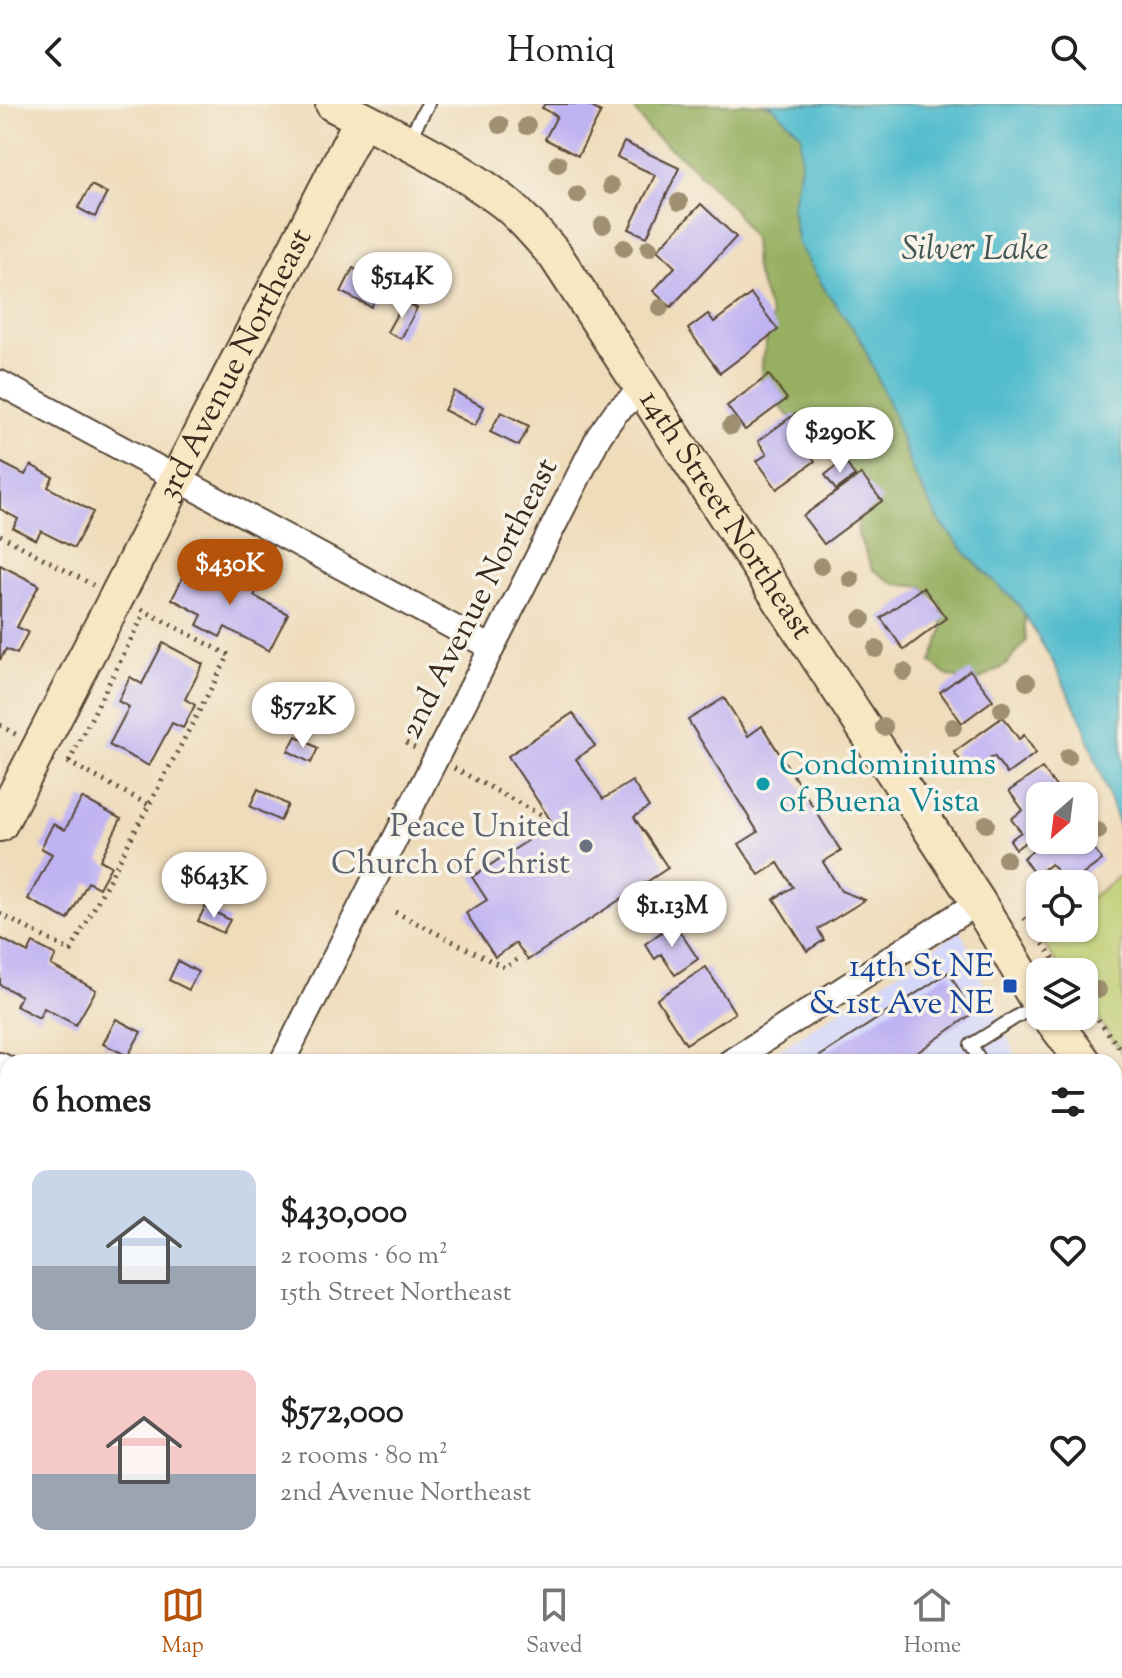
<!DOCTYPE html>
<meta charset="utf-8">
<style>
:root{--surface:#fff;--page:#f2f2f2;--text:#222;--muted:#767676;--line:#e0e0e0;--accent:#b45309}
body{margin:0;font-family:"Sorts Mill Goudy",serif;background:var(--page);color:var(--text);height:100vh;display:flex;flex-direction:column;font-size:30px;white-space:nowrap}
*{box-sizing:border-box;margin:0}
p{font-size:26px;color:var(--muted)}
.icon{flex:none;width:44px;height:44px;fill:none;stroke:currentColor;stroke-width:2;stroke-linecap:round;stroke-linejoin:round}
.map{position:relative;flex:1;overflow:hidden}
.sheet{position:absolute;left:0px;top:950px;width:1122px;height:512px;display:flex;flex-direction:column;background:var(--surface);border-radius:24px 24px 0 0;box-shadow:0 2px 6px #0004}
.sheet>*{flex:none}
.needle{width:52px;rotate:208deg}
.fabs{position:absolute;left:1026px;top:678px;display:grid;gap:16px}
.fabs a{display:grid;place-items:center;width:72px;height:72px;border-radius:16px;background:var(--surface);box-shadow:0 2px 6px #0004;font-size:40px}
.price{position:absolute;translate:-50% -68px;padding:0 18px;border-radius:28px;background:#fff;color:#222;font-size:26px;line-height:52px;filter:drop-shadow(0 2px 4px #0008)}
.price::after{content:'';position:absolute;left:50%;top:48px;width:24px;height:18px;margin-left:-12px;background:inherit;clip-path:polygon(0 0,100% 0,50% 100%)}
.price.selected{background:var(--accent);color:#fff}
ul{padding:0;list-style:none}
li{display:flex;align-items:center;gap:24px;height:200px;padding:0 32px}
li span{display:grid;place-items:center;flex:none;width:224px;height:160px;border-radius:16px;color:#555}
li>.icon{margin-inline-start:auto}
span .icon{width:96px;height:96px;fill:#fffc;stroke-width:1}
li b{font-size:34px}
h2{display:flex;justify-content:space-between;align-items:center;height:96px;padding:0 32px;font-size:34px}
header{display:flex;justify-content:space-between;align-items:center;height:104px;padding:0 32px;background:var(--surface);font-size:36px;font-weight:600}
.tab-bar{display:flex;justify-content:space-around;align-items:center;height:112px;border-top:2px solid var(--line);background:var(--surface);font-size:22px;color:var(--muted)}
.tab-bar a{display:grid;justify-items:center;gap:4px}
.tab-bar .selected{color:var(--accent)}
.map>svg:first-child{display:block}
.built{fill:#d5d8f9}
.green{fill:#bdcb6e;stroke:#7c7a46;stroke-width:2}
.forest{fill:#96af61;stroke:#686c40;stroke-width:2}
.water{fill:#51bccd;stroke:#467376;stroke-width:2}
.building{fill:#c0b3f2}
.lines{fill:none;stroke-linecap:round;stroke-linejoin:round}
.lane-casing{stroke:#564535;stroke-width:16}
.street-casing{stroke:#564535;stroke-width:28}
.secondary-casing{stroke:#564535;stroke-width:38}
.primary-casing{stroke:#564535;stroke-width:44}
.path{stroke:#564535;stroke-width:5;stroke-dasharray:2 6;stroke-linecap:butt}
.lane{stroke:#fff;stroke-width:12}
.street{stroke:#fff;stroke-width:24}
.secondary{stroke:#f8e7c3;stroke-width:34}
.primary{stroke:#eec469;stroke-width:40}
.tree{fill:#9e906f}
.culture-dot{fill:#0f9aa8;stroke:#f7f3e8;stroke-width:3}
.worship-dot{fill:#6b7280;stroke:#f7f3e8;stroke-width:3}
.transit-dot{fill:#1a4fb4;stroke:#f7f3e8;stroke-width:3}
.labels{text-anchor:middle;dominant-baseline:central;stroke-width:7;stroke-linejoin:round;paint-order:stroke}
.street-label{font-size:32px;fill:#3b2a1e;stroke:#f7f3e8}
.culture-label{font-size:32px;fill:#0d838f;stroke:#f7f3e8;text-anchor:start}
.worship-label{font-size:32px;fill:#5b616d;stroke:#f7f3e8;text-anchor:end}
.transit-label{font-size:32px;fill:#164399;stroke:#f7f3e8;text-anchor:end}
.water-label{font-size:34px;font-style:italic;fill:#425653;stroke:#f7f3e8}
</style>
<header><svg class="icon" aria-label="back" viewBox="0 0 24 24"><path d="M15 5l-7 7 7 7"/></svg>Homiq<svg class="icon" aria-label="search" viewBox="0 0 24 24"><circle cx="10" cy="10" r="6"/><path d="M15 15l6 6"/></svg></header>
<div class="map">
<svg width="1122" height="1462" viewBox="0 0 1122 1462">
<rect width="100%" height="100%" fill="#f7f3e8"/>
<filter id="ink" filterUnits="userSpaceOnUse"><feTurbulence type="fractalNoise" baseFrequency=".0125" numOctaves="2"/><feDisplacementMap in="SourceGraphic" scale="16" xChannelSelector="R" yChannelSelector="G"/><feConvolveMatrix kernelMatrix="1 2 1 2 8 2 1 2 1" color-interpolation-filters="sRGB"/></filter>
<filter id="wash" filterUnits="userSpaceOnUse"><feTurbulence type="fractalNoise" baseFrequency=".006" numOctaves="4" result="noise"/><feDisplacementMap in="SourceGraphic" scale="32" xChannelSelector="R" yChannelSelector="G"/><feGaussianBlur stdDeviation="1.8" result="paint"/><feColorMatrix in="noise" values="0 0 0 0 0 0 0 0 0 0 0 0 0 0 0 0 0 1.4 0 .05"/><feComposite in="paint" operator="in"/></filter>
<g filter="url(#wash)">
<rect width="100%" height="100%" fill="#efdcba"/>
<g class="built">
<polygon points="961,826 1018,958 761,958"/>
<polygon points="1122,1356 1122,1462 1016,1462 1024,1454 1114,1454 1114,1364"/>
<polygon points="680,1454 871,1454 863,1462 695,1462"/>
</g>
<polygon class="green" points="1122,770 1122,948 1084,896 1084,868 1064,868 1039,834 1052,824 1084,824 1084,799"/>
<polygon class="forest" points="631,0 797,0 1023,494 1026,537 1006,561 973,579 946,571 931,558 943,525 941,500 923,483 895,480 872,465 858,430 858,386 827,346 782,305 760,283 763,251 772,213 755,165 753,135 734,105 689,59 649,27"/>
<polygon class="water" points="766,0 1122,0 1122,731 1083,619 1052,556 1018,500 970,454 940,418 912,366 891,305 860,234 826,187 798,140 792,104 801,60 801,30 774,4"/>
<g id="blocks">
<g class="building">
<polygon points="545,0 586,0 601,8 578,52 545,35 557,12 542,4"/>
<polygon points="624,38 679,64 647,133 629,125 655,71 617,53"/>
<polygon points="91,81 107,89 95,113 78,104"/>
<polygon points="701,100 736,133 671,203 653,187 675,163 657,146"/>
<polygon points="353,164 383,180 371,203 341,188"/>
<polygon points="751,190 778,226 720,269 688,225 708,210 714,218"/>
<polygon points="404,197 417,204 401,235 387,228"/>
<polygon points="769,271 787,295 745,326 727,302"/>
<polygon points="454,287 484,303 475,322 444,306"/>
<polygon points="501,308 529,322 519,342 490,328"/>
<polygon points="795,310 808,327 798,334 815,357 777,385 757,357 767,350 758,337"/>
<polygon points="844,356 855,372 836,386 825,371"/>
<polygon points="0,358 25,371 31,361 53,373 48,383 93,408 74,444 41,427 36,436 13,424 18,415 0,405"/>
<polygon points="861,370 882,397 824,440 803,412"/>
<polygon points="190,459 229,480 235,469 259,482 254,492 288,510 269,547 225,523 220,533 197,521 202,511 172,495"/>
<polygon points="0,461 39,481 17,523 28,528 17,550 6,545 0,556"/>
<polygon points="923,483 946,514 904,546 881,514"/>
<polygon points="163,539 203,560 185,595 195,601 183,624 172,619 149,662 109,641 129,603 118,597 130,573 142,580"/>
<polygon points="970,566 993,596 962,619 940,588"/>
<polygon points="724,594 748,632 762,622 841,747 823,758 841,787 865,796 818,825 824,836 807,847 774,795 793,783 778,759 759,771 739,740 758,728 688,616"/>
<polygon points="573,609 595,642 576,655 603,695 632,677 649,703 634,713 668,764 528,856 516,839 495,853 466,809 487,796 472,773 553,720 508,652"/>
<polygon points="1003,613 1019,635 1024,631 1036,649 1007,670 994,652 970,669 954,648"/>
<polygon points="296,632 318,644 311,659 288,647"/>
<polygon points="1042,664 1063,692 1040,692 1040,727 1016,745 1010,736 1021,728 1011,715 1023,706 1009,687"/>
<polygon points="258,685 288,701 280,717 250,702"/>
<polygon points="82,694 121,715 100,756 111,762 99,784 88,778 68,816 28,795 52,750 41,744 53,720 65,726"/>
<polygon points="1084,732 1102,756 1070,780 1067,780 1051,760 1035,771 1023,754 1048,736 1084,736"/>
<polygon points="205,803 230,816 223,829 198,817"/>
<polygon points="674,819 698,855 675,871 661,850 655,855 645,840"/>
<polygon points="0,834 28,849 33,839 56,851 51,861 96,886 76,921 44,904 39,914 16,902 21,892 0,881"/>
<polygon points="178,857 198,868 189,886 169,876"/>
<polygon points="706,863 735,909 686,940 657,895"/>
<polygon points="949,868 972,910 904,958 811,958"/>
<polygon points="116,915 141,928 128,952 103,940"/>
<polygon points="305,1454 372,1454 368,1462 301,1462"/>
<polygon points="474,1454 545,1454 560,1462 470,1462"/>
</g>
</g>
</g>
<g filter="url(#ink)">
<use href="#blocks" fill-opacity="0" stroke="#564535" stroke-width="2"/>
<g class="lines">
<defs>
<g id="lane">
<polyline points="408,36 428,0"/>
<polyline points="981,958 971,941 1037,900"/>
<polyline points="750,1454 765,1462"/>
<polyline points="415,1462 419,1454"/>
<polyline points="778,1462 789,1454"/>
<polyline points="1111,1462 1122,1452"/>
</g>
<g id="street">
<polyline points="0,279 492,544"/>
<polyline points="282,958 599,332 616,308 642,286"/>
<polyline points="730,958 978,798"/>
<polyline points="0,961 8,965"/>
<polyline points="651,1454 666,1462"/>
<polyline points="21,1462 26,1454"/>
</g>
<g id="secondary">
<path id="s1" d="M333 0C391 30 452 58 504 98 523 113 539 133 555 151L978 798 1040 901"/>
<path id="s2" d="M0 720 362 15"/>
<polyline points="1049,912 1084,958"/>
<polyline points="1114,1001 1122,1017"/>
<polyline points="1114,1123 1122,1152"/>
</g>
<g id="primary">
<polyline points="1114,1271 1122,1263"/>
<polyline points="1114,1345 1122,1337"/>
<polyline points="923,1462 931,1454"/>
<polyline points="993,1462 1001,1454"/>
</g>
</defs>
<use href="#lane" class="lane-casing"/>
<use href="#street" class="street-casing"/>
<use href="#secondary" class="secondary-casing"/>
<use href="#primary" class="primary-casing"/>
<g class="path">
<polyline points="0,431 93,481"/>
<polyline points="0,621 17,631"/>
<polyline points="406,639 417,645"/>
<polyline points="68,658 149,701"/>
<polyline points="69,658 145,508"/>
<polyline points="454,664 545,713"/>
<polyline points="395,808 505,864 519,854"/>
<polyline points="0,810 71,847 229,551 141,505"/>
<polyline points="1024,814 1064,868"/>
<polyline points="1084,896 1122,948"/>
<polyline points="1114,1220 1122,1220"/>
<polyline points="830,1462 838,1454"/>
</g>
<use href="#lane" class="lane"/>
<use href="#street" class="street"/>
<use href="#secondary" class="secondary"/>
<use href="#primary" class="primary"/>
</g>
<g class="tree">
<circle cx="500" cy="21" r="9"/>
<circle cx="527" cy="22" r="9"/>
<circle cx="558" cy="60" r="9"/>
<circle cx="611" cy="82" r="9"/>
<circle cx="577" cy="91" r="9"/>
<circle cx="679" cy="98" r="9"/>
<circle cx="603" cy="121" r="9"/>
<circle cx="624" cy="144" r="9"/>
<circle cx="649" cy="144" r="9"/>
<circle cx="660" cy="204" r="9"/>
<circle cx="731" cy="322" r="9"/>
<circle cx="821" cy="462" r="9"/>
<circle cx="851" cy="475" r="9"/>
<circle cx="862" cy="515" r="9"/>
<circle cx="876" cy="545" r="9"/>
<circle cx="904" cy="568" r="9"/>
<circle cx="1027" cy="578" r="9"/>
<circle cx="1002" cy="605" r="9"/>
<circle cx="884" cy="623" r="9"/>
<circle cx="953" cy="623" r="9"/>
<circle cx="1068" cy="653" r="9"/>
<circle cx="986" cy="720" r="9"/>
<circle cx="1098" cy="727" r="9"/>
<circle cx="1006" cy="755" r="9"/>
<circle cx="1098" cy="886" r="9"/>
</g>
</g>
<circle class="culture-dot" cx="763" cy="680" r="8"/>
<circle class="worship-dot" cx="586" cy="742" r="8"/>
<rect class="transit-dot" x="1002" y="874" width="16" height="16" rx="4"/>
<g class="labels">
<g class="street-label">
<text stroke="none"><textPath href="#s2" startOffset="516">3rd Avenue Northeast</textPath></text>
<text stroke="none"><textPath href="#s1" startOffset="582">14th Street Northeast</textPath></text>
<text transform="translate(480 495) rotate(-63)">2nd Avenue Northeast</text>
</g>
<g class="culture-label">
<text x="779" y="662">Condominiums<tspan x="779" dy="37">of Buena Vista</tspan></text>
</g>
<g class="worship-label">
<text x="570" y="724">Peace United<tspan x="570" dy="37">Church of Christ</tspan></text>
</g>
<g class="transit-label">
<text x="994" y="864">14th St NE<tspan x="994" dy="37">&amp; 1st Ave NE</tspan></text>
</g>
<g class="water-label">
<text x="975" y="146">Silver Lake</text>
</g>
</g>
</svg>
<div class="fabs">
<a><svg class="needle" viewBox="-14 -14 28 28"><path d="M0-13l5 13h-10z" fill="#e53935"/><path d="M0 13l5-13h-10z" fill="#767676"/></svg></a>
<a><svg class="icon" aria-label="locate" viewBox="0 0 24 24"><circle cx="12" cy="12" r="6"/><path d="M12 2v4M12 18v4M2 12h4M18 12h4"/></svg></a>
<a><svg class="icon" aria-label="layers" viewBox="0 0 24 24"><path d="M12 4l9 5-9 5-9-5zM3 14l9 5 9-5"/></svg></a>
</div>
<b class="price" style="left:402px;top:216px">$514K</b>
<b class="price" style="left:840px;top:371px">$290K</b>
<b class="price selected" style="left:230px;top:503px">$430K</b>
<b class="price" style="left:303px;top:646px">$572K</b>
<b class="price" style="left:214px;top:816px">$643K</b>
<b class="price" style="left:672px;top:845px">$1.13M</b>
<section class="sheet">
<h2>6 homes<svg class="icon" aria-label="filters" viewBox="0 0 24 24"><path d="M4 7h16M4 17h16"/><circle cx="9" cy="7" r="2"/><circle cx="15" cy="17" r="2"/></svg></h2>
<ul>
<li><span style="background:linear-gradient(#c9d6e8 60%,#9aa5b1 0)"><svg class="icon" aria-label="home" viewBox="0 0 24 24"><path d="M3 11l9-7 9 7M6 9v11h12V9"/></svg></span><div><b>$430,000</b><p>2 rooms · 60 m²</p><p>15th Street Northeast</p></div><svg class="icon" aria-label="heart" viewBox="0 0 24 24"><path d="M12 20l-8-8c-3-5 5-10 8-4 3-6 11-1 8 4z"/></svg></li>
<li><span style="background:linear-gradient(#f6c9c9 65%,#9aa5b1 0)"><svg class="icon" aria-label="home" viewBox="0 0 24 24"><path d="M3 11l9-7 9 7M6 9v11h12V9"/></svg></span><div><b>$572,000</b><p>2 rooms · 80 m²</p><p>2nd Avenue Northeast</p></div><svg class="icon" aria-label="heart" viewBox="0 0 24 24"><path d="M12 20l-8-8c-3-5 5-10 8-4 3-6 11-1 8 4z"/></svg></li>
</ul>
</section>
</div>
<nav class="tab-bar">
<a class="selected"><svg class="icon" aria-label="map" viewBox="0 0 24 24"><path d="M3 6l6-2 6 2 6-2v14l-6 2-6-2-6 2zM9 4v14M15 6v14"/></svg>Map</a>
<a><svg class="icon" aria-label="saved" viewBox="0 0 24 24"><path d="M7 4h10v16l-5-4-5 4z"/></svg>Saved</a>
<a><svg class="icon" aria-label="home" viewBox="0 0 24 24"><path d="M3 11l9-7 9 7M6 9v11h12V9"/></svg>Home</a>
</nav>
